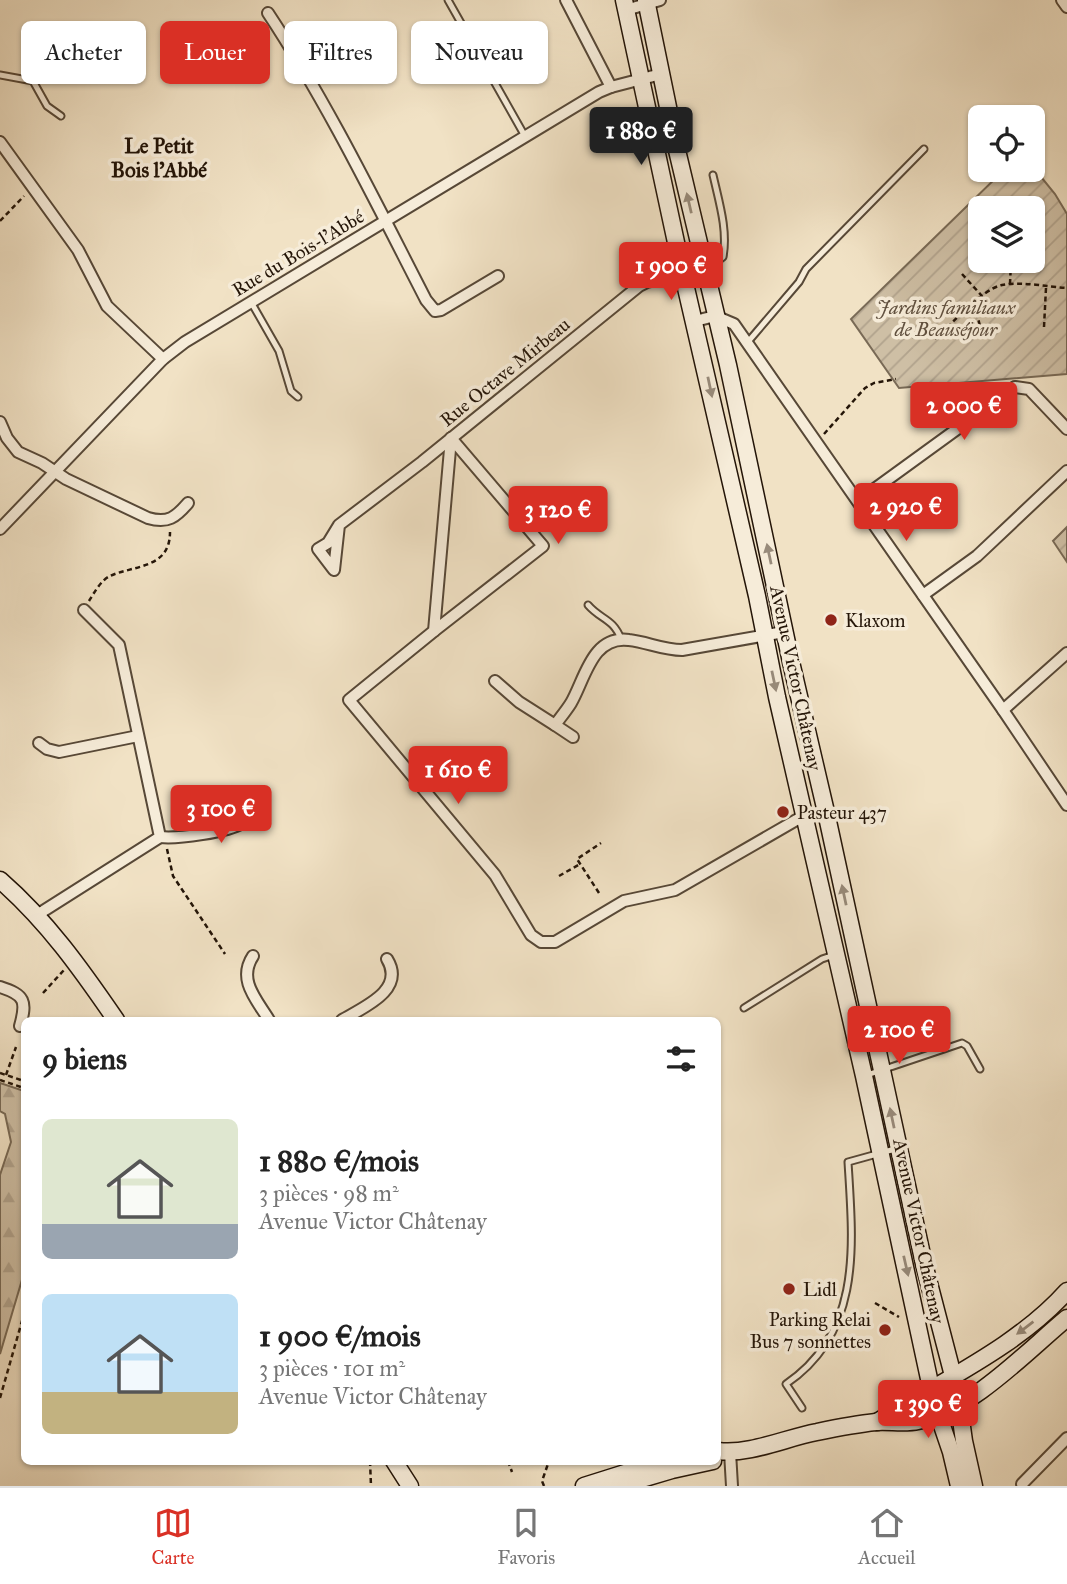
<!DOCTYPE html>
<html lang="fr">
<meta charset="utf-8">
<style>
:root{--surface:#fff;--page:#f2f2f2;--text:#222;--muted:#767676;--line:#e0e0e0;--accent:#d93025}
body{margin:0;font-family:"IM FELL Great Primer",serif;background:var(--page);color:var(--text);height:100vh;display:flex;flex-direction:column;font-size:26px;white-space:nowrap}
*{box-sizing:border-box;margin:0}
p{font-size:23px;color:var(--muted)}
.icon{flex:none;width:38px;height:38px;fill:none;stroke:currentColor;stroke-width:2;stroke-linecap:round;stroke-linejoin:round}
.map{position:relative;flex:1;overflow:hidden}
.side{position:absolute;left:21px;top:1017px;width:700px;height:448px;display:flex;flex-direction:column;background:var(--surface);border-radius:10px;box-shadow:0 2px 5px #0004}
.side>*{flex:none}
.guide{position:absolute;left:21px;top:21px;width:700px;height:63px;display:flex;gap:14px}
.tools{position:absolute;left:968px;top:105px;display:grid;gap:14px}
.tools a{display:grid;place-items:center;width:77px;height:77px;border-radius:10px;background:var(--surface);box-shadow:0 2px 5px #0004;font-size:35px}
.price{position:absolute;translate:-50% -60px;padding:0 16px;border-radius:7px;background:var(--accent);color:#fff;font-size:23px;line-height:46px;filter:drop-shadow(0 2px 4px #0008)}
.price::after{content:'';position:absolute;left:50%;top:42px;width:21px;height:16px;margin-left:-10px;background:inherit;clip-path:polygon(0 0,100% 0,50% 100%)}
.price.active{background:#222;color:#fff}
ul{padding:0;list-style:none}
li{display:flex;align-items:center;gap:21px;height:175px;padding:0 21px}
li span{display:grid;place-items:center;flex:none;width:196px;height:140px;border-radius:10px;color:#555}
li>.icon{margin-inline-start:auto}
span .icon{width:84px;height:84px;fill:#fffc;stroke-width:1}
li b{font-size:30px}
h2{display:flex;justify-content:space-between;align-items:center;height:84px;padding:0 21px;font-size:30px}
.chip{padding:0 24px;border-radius:10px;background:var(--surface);box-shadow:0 2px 5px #0004;font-size:24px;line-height:63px}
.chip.active{background:var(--accent);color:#fff}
.menu{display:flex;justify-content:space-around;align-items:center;height:98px;border-top:2px solid var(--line);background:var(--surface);font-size:19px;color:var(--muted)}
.menu a{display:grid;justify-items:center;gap:4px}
.menu .active{color:var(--accent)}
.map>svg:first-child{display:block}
.forest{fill:url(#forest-firs);stroke:#796a56;stroke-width:2}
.garden{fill:url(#garden-furrows);stroke:#796a56;stroke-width:2;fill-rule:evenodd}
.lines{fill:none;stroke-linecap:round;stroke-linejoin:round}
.lane-casing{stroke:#574837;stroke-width:9}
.street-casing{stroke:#574837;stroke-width:14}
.secondary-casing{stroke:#241508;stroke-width:19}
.path{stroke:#241508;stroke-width:2.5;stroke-dasharray:5 3.5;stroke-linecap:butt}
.lane{stroke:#f6ecd9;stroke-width:5}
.street{stroke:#f6ecd9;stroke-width:10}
.secondary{stroke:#f6ecd9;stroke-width:16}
.oneway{fill:#988b7b}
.poi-dot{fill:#8f2418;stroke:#f6ecd9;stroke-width:2.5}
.labels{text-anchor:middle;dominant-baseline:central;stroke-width:7;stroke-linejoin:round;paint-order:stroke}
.street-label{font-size:19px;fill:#241508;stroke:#f6ecd9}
.park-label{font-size:19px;font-style:italic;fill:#60503f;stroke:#f6ecd9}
.poi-label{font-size:19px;fill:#241508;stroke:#f6ecd9;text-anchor:start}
.neighbourhood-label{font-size:21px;font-weight:bold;fill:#241508;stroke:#f6ecd9}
</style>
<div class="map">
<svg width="1067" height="1486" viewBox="0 0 1067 1486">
<defs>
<pattern id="forest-firs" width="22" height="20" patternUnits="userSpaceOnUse" patternTransform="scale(1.75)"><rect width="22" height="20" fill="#cebfa5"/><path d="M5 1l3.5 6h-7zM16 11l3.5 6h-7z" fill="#b1a38d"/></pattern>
<pattern id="garden-furrows" width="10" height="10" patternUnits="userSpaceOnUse" patternTransform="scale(1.75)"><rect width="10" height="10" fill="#cebfa5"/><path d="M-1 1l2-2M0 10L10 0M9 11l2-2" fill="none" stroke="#b1a38d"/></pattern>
</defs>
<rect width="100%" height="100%" fill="#f1e2c5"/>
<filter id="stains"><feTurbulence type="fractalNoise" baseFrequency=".00286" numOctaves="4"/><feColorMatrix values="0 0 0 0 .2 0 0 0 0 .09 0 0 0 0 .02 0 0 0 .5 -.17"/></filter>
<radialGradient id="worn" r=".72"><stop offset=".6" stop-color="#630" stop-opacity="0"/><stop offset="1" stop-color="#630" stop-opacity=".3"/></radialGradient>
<polygon class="forest" points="0,1083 24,1091 24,1273 0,1354 0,1175 11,1142 5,1114 0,1111"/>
<g class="garden">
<path d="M1033 167 1055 194 1067 214V374L899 388 851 319 1004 170H1032ZM980 208H1032V261H980Z"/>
<polygon points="1067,527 1067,562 1053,541"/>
</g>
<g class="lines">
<defs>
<g id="lane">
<polyline points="448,0 526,138"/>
<polyline points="0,75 33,81 47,106 61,116"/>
<path d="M709 268 723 257C728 230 719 202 713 175"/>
<polyline points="251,302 279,351 291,391 298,397"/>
<polyline points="747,343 799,282 806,269 924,149"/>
<path d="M588 605C601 620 613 618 621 639"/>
<polyline points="744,1008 822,959 834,955"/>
<polyline points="867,1075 962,1043 967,1046 980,1069"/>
<path d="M802 1408 786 1384C863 1332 853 1244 848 1162L895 1149"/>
</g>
<g id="street">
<polyline points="566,0 611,87"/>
<polyline points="1062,0 1067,7"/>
<polyline points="626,10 660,0"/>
<path d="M268 13C328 104 376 203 426 300L435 311 441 310 498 276"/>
<polyline points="0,142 78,250 107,306 163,359"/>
<polyline points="695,321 715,316 734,324 1003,710 1067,805"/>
<path d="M0 422 7 438 18 452 42 463 66 479 148 518C168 524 176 517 188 503"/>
<polyline points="451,438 434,631 349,700 495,875 531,935 541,942 555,942 624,901 675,890 805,815"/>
<polyline points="858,501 1015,387 1029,389 1067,429"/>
<polyline points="339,525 334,570 318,549 328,543 339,525 422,462 639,286 647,282 704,269"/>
<polyline points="0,529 163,359 185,342 599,92 611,87 661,74"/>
<polyline points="923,595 977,556 1067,471"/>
<polyline points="434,631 543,546 451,438"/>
<path d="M495 681 519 702 555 725C560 718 566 711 571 703 585 679 592 635 629 640 647 642 663 650 682 650L784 632"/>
<polyline points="1003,710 1067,653"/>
<polyline points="555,725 573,737"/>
<polyline points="39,743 47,749 59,752 138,736"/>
<path d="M160 837C177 839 228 832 242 823 249 819 253 813 255 806"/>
<polyline points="37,915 160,837 119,645 84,610"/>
<path d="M253 956C237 980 257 1000 269 1020"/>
<path d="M0 987C25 995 27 1001 20 1026"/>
<path d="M342 1020C364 1007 406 990 387 959"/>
<polyline points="730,1452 732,1486"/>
<polyline points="1022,1484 1067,1438"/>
</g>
<g id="secondary">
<polyline points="624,0 683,275 757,596 777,697 864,1076 934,1402 951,1452 959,1486"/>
<polyline points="646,0 676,146 728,365 791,662 826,812 924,1264 957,1391 964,1441 974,1486"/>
<path d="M0 880C47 921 81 969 116 1020"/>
<path d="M877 1422C940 1381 1016 1348 1067 1291"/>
<path d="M718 1451C750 1455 785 1438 817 1432 836 1428 856 1424 876 1422 890 1421 905 1424 918 1421 972 1410 1025 1353 1067 1318"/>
<polyline points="394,1461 410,1486"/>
<polyline points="584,1486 657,1463"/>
<polyline points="618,1486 672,1470 713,1461"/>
</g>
</defs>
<use href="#lane" class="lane-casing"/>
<use href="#street" class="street-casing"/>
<use href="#secondary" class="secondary-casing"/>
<g class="path">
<polyline points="0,221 24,196"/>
<polyline points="962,274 982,296"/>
<polyline points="1010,284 1011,261"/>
<polyline points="974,304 982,333"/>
<polyline points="903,324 914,338"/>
<polyline points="1044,327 1046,288"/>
<path d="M935 339C951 325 982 289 1002 285 1022 281 1047 287 1067 288"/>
<polyline points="824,434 865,388 874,383 896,379"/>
<path d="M89 601C94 593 101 580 110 576 134 565 170 569 170 532"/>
<polyline points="167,849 173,876 225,954"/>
<polyline points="559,876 580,864"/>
<polyline points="599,893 577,859 601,843"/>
<polyline points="43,993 64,970"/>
<polyline points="0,1073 24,1081"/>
<polyline points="6,1075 16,1047"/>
<polyline points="0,1080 24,1088"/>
<polyline points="875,1303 899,1317"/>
<polyline points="0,1398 24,1314"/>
<polyline points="370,1461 371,1486"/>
<polyline points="508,1461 512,1472"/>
<polyline points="544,1486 542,1481 549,1461"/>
</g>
<use href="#lane" class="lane"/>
<use href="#street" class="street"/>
<use href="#secondary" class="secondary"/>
</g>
<defs><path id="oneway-solid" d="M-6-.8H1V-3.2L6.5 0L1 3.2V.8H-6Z" transform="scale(1.75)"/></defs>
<g class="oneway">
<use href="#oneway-solid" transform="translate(689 203) rotate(-103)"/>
<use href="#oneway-solid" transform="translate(710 387) rotate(78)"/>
<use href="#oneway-solid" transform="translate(769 554) rotate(-102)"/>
<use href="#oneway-solid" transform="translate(774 681) rotate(78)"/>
<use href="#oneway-solid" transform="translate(844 895) rotate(-102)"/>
<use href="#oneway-solid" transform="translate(892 1118) rotate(-102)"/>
<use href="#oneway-solid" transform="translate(906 1266) rotate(77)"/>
<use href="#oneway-solid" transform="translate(1025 1328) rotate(143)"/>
</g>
<g class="poi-dot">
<circle cx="831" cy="620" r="7"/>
<circle cx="783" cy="812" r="7"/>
<circle cx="789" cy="1289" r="7"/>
<circle cx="885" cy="1330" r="7"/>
</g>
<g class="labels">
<g class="street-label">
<text transform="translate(298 253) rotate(-31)">Rue du Bois-l'Abbé</text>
<text transform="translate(505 372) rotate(-39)">Rue Octave Mirbeau</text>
<text transform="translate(796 678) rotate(78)">Avenue Victor Châtenay</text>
<text transform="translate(919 1231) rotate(78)">Avenue Victor Châtenay</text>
</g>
<g class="park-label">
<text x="946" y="307">Jardins familiaux<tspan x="946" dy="22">de Beauséjour</tspan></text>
</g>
<g class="poi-label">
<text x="845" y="620">Klaxom</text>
<text x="797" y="812">Pasteur 437</text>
<text x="803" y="1289">Lidl</text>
<text x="871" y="1319" text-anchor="end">Parking Relai<tspan x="871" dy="22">Bus 7 sonnettes</tspan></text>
</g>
<g class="neighbourhood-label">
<text x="159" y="146">Le Petit<tspan x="159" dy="24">Bois l'Abbé</tspan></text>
</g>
</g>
<rect width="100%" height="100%" filter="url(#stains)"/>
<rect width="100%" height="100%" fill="url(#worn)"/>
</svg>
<div class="tools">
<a><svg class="icon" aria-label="locate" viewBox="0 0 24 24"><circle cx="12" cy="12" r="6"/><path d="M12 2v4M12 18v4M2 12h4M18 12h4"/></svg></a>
<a><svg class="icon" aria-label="layers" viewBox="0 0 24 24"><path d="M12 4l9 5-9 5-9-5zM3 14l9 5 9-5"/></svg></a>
</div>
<b class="price active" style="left:641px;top:167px">1 880 €</b>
<b class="price" style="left:671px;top:302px">1 900 €</b>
<b class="price" style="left:964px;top:442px">2 000 €</b>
<b class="price" style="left:906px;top:543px">2 920 €</b>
<b class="price" style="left:558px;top:546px">3 120 €</b>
<b class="price" style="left:458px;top:806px">1 610 €</b>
<b class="price" style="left:221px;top:845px">3 100 €</b>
<b class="price" style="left:899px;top:1066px">2 100 €</b>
<b class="price" style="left:928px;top:1440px">1 390 €</b>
<div class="guide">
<a class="chip">Acheter</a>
<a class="chip active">Louer</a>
<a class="chip">Filtres</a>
<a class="chip">Nouveau</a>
</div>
<section class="side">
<h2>9 biens<svg class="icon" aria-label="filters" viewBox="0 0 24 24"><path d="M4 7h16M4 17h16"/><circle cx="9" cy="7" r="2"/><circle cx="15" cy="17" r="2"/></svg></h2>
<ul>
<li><span style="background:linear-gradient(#dfe7d0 75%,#9aa5b1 0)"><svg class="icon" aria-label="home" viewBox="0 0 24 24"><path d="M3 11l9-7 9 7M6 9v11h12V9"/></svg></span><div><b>1 880 €/mois</b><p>3 pièces · 98 m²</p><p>Avenue Victor Châtenay</p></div></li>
<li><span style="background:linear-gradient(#bfe0f5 70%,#c2b280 0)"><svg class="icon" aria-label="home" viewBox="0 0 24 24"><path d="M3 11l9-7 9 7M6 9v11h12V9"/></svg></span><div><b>1 900 €/mois</b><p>3 pièces · 101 m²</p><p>Avenue Victor Châtenay</p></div></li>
</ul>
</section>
</div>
<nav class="menu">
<a class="active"><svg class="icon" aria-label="map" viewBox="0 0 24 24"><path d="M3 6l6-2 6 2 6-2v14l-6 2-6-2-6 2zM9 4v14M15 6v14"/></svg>Carte</a>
<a><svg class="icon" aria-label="saved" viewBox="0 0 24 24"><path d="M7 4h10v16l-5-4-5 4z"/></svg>Favoris</a>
<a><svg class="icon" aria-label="home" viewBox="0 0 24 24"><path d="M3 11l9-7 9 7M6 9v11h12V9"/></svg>Accueil</a>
</nav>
